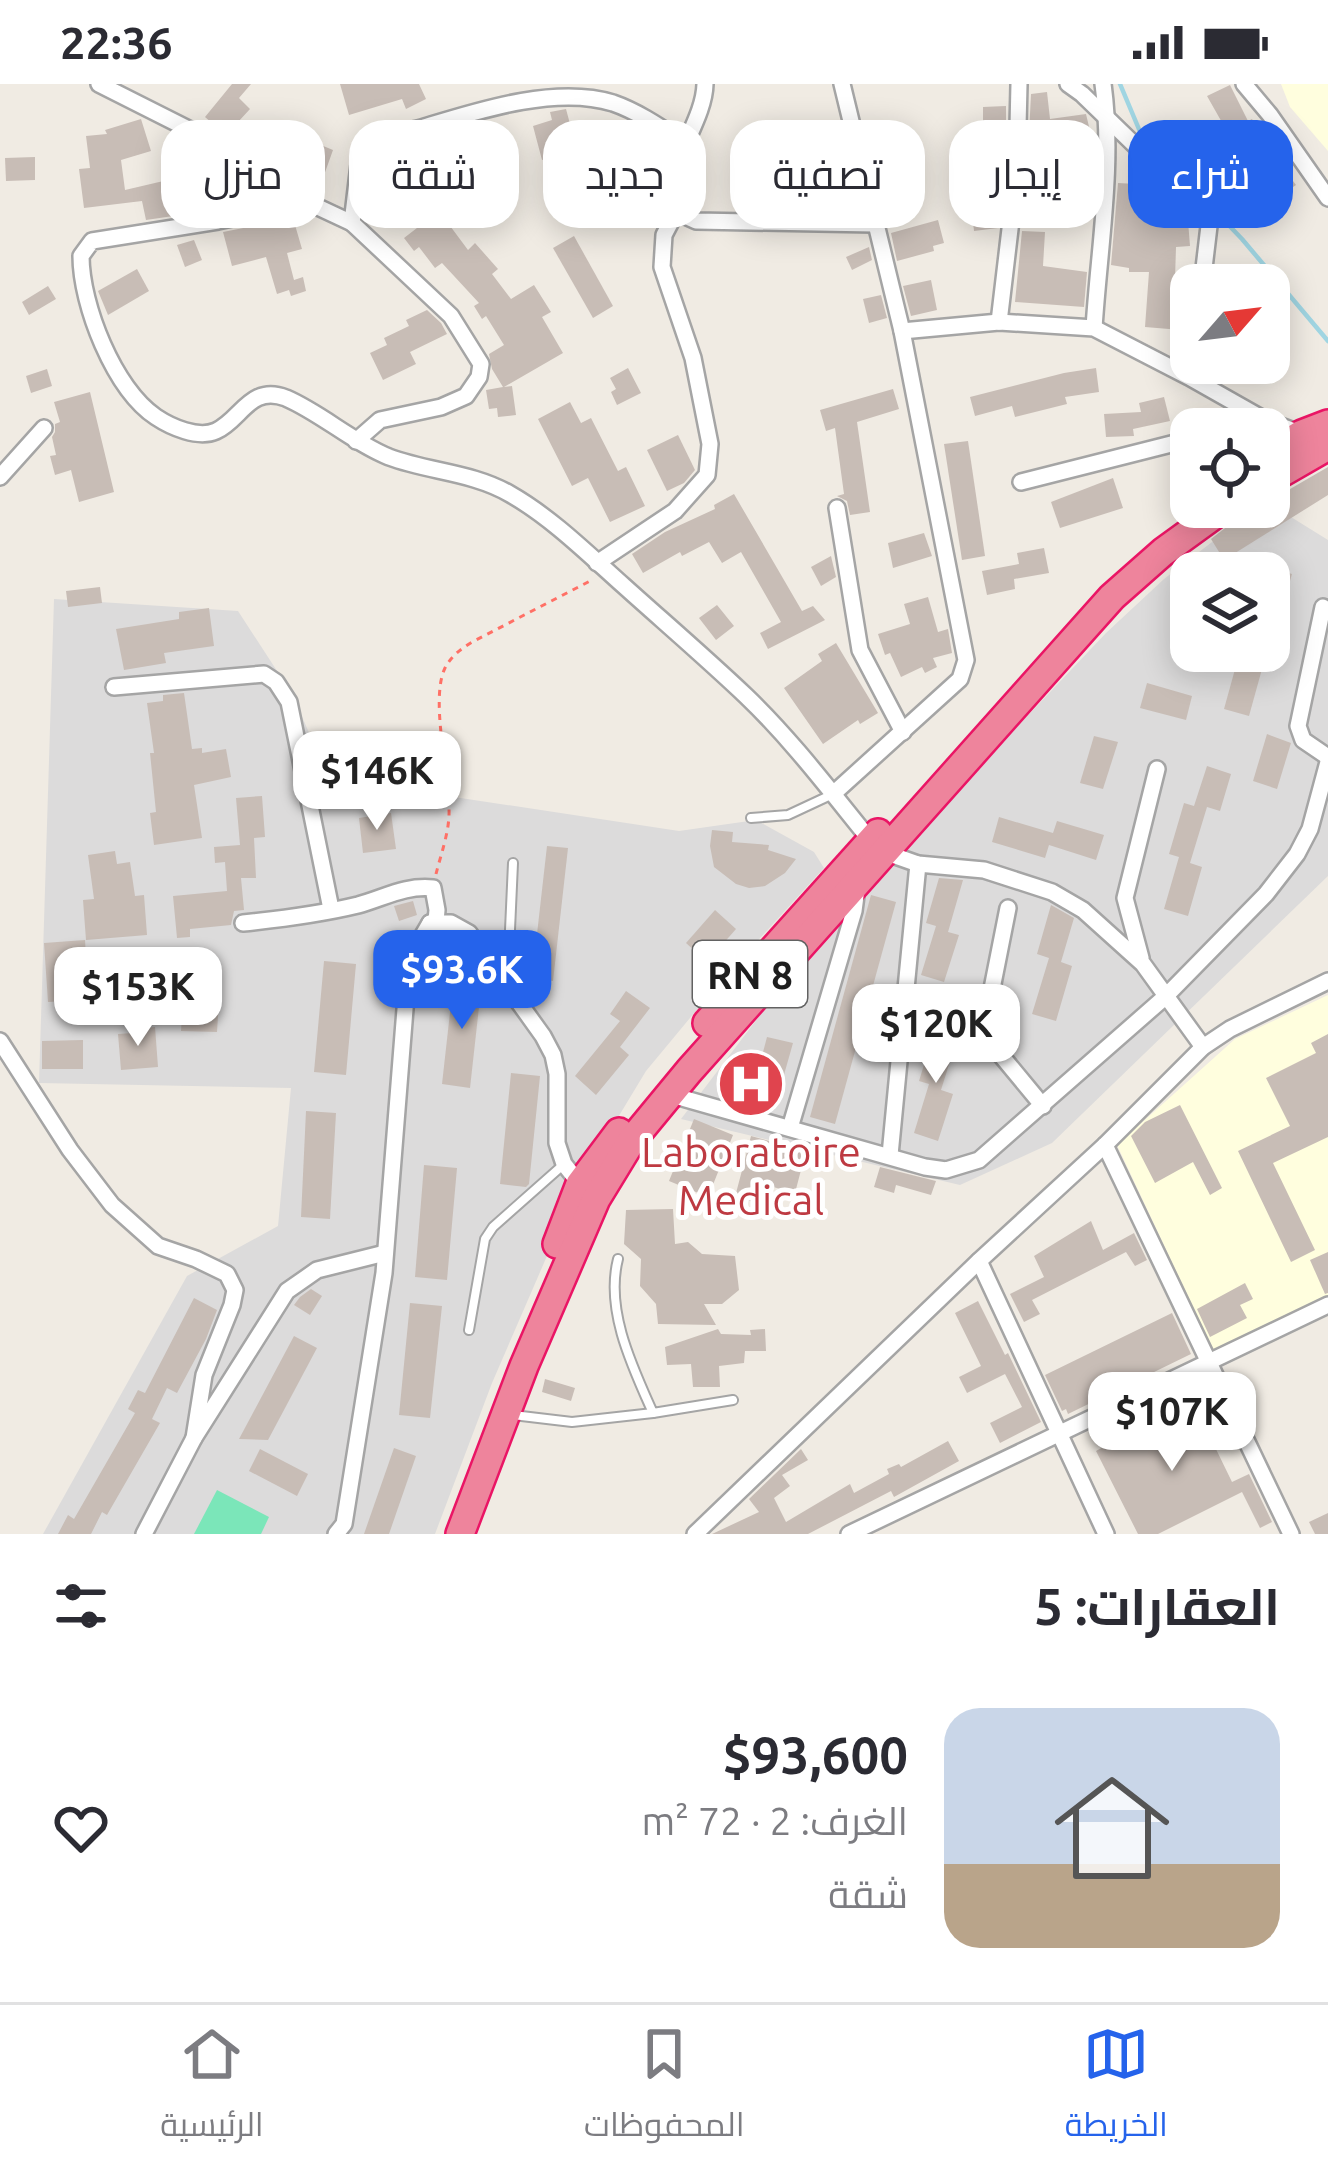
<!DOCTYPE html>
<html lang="ar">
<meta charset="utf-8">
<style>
:root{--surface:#fff;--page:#f7f7f7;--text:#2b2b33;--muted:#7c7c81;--line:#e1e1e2;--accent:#2563eb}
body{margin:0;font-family:Ubuntu,Cairo,sans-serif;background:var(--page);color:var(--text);direction:rtl;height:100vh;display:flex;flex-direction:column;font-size:45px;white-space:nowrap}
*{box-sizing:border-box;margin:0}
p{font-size:39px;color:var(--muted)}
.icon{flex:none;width:66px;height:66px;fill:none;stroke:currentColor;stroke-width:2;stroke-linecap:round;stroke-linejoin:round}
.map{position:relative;height:1450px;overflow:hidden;direction:ltr}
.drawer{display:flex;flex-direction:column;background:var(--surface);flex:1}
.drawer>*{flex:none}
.banner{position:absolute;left:36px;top:36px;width:1257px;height:108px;direction:rtl;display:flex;gap:24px}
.needle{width:78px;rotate:62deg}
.controls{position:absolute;left:1170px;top:180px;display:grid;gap:24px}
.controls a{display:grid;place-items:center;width:120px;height:120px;border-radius:24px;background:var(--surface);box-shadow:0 6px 30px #0003;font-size:60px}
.price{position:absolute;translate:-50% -102px;padding:0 27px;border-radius:24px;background:#fff;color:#222;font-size:39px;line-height:78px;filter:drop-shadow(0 3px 6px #0008)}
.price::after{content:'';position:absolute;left:50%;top:72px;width:36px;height:27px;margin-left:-18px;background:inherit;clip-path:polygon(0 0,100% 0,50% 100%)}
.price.selected{background:var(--accent);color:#fff}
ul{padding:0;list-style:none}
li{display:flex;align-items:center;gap:36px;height:300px;padding:0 48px}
li span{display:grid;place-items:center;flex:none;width:336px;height:240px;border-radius:36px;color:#555}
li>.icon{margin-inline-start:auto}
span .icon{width:144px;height:144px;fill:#fffc;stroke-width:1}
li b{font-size:51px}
h2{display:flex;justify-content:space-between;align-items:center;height:144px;padding:0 48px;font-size:51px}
.chip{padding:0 42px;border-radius:36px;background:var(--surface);box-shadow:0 6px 30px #0003;font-size:42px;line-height:108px}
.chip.selected{background:var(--accent);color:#fff}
.status{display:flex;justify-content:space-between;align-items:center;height:84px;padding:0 60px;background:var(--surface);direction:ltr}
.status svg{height:33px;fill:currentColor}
.tab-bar{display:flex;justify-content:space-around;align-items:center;height:168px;border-top:3px solid var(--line);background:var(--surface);font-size:33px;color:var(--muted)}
.tab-bar a{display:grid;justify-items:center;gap:6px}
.tab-bar .selected{color:var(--accent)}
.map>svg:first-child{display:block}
.residential{fill:#dcdbdb;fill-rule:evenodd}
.education{fill:#fffede}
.pitch{fill:#7be6b9}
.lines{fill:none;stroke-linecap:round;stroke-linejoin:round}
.stream{stroke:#a0d5e2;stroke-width:4.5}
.building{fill:#c8bdb6}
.lane-casing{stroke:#a5a5a5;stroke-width:12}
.street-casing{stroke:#a5a5a5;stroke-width:20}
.highway-casing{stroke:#ea1565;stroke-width:32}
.path{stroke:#ff7066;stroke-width:3;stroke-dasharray:6 6;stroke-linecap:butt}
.lane{stroke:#fff;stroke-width:8}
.street{stroke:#fff;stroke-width:15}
.highway{stroke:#ee849c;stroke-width:27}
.labels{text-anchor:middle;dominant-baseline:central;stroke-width:10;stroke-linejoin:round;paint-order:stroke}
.shield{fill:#fff;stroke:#626262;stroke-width:3}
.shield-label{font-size:39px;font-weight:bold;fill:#1e1e1e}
.health-label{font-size:42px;fill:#be3a42;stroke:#fff}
</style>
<div class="status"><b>22:36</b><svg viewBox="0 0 49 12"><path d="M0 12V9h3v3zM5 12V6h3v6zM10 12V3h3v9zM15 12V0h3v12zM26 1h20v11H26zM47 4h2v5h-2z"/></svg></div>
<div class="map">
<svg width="1328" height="1450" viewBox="0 0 1328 1450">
<rect width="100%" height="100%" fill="#f0ebe3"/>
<g class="residential">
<path d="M1270 420 1328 456V792L1052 1059 960 1101 681 1035 783 901 940 724 1106 549 1164 495 1238 438 1269 423ZM1191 489H1269V567H1191Z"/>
<polygon points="54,515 238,527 292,610 329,694 679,747 756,736 814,768 824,784 719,899 646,987 579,1098 492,1299 435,1450 43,1450 187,1192 278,1142 291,1004 39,999"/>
</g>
<g class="education">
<polygon points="1281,0 1328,0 1328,67 1290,23"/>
<polygon points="1328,911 1328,1213 1214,1268 1117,1061 1235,955"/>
</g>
<polygon class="pitch" points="217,1406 269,1433 261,1450 194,1450"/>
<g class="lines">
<polyline class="stream" points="1120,0 1141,50 1242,155 1328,257"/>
</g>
<g class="building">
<polygon points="232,0 251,0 239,14 250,25 226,51 205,33"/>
<polygon points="340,0 419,0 426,15 406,25 402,15 349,31"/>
<polygon points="1230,1 1248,37 1252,35 1272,69 1296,101 1262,124 1240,92 1249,86 1207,12"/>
<polygon points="1047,8 1050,35 1086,30 1090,47 1080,48 1083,79 1037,83 1036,111 1026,111 1031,10"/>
<polygon points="1006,22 1006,48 983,48 983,23"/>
<polygon points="566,25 577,66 542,76 533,42 552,36 550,28"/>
<polygon points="141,35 151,67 121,76 125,106 172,95 178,120 224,79 252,104 232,121 223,124 215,116 187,130 146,136 142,117 84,124 79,85 90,84 86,52 107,50 105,46"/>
<polygon points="277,43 333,66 318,108 295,99 299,86 265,74"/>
<polygon points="658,66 661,102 641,105 640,99 612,102 608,72"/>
<polygon points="35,73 35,96 6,97 5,74"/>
<polygon points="387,73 406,77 399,108 380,103"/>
<polygon points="453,80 466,107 443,118 430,91"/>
<polygon points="1118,99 1136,100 1135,129 1157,133 1156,138 1188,137 1190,162 1176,163 1175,195 1185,196 1181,246 1145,243 1149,188 1129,188 1129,184 1111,181"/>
<polygon points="999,125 998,144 974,147 972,128"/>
<polygon points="439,127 468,166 475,159 498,185 492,190 511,215 534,201 551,228 542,233 563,269 504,303 512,302 516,331 498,333 497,324 489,325 486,306 503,303 492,285 489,270 504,261 486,232 482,235 474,222 479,219 442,179 435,184 419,163 414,167 404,154"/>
<polygon points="293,134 302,165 287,169 294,196 303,193 306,207 291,212 289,206 277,210 266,173 232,182 223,148"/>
<polygon points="938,136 944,159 933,162 934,167 897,177 891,149"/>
<polygon points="1022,147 1045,148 1043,182 1087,188 1084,223 1015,218"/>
<polygon points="574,152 613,222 593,234 553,164"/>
<polygon points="194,156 202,176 185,183 177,161"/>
<polygon points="869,163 872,176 852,186 846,173"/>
<polygon points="137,185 149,207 108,231 98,207"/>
<polygon points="931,196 937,226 911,232 903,202"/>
<polygon points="48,202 56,215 29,231 22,218"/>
<polygon points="881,211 887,234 869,239 863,215"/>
<polygon points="427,226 441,239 447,250 410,268 416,280 383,296 370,269 387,261 384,254 409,242 406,236"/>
<polygon points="628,284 641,309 617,321 611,308 616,305 610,294"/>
<polygon points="1096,284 1099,308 1065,313 1067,320 1015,333 1012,322 975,332 970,313 1064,289"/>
<polygon points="47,285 52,302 31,309 26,292"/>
<polygon points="893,305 899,325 857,338 870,428 850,431 847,417 837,412 844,410 835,344 826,347 820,326"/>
<polygon points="90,308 114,408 79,418 71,386 55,391 50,372 56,371 52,353 55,348 55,340 60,338 54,318"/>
<polygon points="1164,313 1170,337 1133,345 1134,352 1106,353 1104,330 1141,328 1139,319"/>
<polygon points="570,318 581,339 591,334 618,387 626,383 645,422 610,438 588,394 572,402 538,335"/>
<polygon points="678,351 695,386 684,399 667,407 647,366"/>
<polygon points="968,357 985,472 962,476 944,360"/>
<polygon points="1328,383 1328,411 1224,476 1211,455 1252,423 1269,423 1269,414 1278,412"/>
<polygon points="1113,394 1123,424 1060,444 1051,418"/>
<polygon points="734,410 802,527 813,522 825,536 768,565 760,549 781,538 741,468 722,479 709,458 682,472 680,468 643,489 632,470 665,448 715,425 714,421"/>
<polygon points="924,449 932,472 893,484 888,459"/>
<polygon points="1044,464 1049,489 1014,495 1015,505 987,511 982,487 1019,480 1017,469"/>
<polygon points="831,472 836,493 821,502 811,483"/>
<polygon points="1269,483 1292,490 1281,528 1269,525"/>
<polygon points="100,503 102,519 68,523 66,507"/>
<polygon points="928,513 938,548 948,545 952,569 933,574 937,583 925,589 922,583 901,593 890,569 885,571 878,550 910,540 904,520"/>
<polygon points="717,521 734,542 716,556 699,534"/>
<polygon points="209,524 214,562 164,569 166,579 124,586 116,545 179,535 179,528"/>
<polygon points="836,559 878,629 860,640 858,636 823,660 784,604 822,577 818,570"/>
<polygon points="1213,567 1258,567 1253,583 1262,585 1249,632 1224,625 1237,578 1213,571"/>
<polygon points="1147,599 1192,612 1186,636 1140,624"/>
<polygon points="184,609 192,665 202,664 202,669 226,665 231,693 194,701 202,754 154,761 150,729 156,728 150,669 154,669 147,619 163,617 163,611"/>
<polygon points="1267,650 1291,659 1277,705 1253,697"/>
<polygon points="1094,652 1118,658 1103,705 1080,699"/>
<polygon points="1207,682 1231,690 1220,727 1207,723 1190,779 1202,783 1188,832 1164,825 1179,773 1169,770 1184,719 1194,722"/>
<polygon points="262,712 265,753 254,754 256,794 241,794 244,826 234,827 231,841 190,845 190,853 177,854 173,812 227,807 225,778 215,779 214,763 240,761 236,714"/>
<polygon points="391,729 396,765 363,769 359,734"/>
<polygon points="999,733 1053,749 1057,737 1104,751 1096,776 1049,761 1045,774 992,758"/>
<polygon points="712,746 733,748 732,758 769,761 768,766 796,775 785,789 765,802 749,804 736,800 714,783 710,762"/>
<polygon points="547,762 568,764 553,897 532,894"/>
<polygon points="115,767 117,780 130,778 135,812 144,811 147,851 86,856 83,816 94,815 88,771"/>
<polygon points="939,794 963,796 948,848 959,851 944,898 921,891 936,842 926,839"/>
<polygon points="871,811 896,818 835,1040 810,1033"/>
<polygon points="413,817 417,831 399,837 394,822"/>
<polygon points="1051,821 1074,834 1061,878 1072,882 1056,937 1032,930 1049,874 1037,870"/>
<polygon points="715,826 736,845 707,878 686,859"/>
<polygon points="85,856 87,893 102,892 103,915 48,918 44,859"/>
<polygon points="324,877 356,880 346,991 314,988"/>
<polygon points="454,893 482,896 470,1004 442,1000"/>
<polygon points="626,907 650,924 620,963 629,971 596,1011 575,992 620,937 610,930"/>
<polygon points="183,914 219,916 217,948 181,947"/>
<polygon points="155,943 158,983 121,986 118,950 133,949 133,945"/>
<polygon points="935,945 958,952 941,1006 953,1010 938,1057 914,1049 929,1000 919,997"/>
<polygon points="1328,950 1328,1053 1273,1079 1315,1166 1291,1178 1238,1067 1290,1042 1266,994 1316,969 1311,959"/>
<polygon points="767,953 793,959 774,1026 750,1018"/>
<polygon points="83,956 83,985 42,985 42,957"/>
<polygon points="511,989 540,992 529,1100 526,1103 500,1100"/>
<polygon points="1180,1021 1222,1104 1210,1111 1193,1078 1155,1099 1131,1052 1145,1038"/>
<polygon points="306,1027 336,1029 330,1135 301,1133"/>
<polygon points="694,1035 733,1051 708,1113 669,1097"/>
<polygon points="751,1052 806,1067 795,1109 766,1101 761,1120 735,1113"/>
<polygon points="424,1081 457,1084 447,1196 415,1193"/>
<polygon points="880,1083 936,1097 931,1111 896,1101 894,1109 874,1103"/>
<polygon points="673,1125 675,1160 688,1158 702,1170 735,1172 739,1206 722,1220 704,1220 716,1241 658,1240 656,1220 640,1202 641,1175 624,1160 626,1126"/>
<polygon points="1091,1137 1103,1166 1134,1149 1147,1176 1135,1182 1126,1168 1032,1216 1040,1230 1024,1238 1010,1210 1044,1193 1034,1172"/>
<polygon points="1328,1168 1328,1209 1325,1210 1310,1176"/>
<polygon points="1245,1199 1253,1215 1240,1221 1247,1234 1210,1253 1197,1225"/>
<polygon points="311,1205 322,1212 310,1231 294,1221 300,1213"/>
<polygon points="194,1214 217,1226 206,1255 177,1309 167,1304 152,1335 160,1339 107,1431 102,1428 91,1450 58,1450 68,1431 74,1435 135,1329 128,1325 138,1306 145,1309"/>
<polygon points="978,1217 1005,1271 1008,1269 1041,1338 1000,1359 990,1339 1022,1323 1005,1290 967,1309 959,1293 981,1282 955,1229"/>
<polygon points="410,1219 442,1222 430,1334 399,1331"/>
<polygon points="1172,1229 1191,1270 1068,1330 1066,1325 1062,1327 1045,1291"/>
<polygon points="718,1245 721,1250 751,1251 750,1246 765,1245 766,1267 745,1267 744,1279 719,1282 720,1303 693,1303 691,1280 667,1281 665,1263"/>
<polygon points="294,1252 317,1264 268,1356 239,1355"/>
<polygon points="545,1295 575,1304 571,1317 542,1308"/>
<polygon points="1186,1318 1207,1364 1214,1361 1232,1398 1249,1390 1272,1438 1260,1444 1242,1408 1158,1450 1138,1450 1096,1367"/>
<polygon points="948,1357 959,1377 894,1413 891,1407 808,1450 712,1450 759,1428 749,1415 801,1365 808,1376 782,1391 790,1402 774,1414 786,1438 850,1400 854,1409 889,1390 887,1385 899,1380 901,1383"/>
<polygon points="394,1364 416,1372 389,1450 364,1450"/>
<polygon points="260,1365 308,1390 297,1412 249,1387"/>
<polygon points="1328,1429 1328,1450 1315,1450 1309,1438"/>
</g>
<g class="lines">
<defs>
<g id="lane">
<polyline points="751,734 788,731 833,710"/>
<polyline points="513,779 509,868 517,909"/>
<path d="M618 1175C605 1226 632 1282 653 1329L733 1316"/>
<polyline points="469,1246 485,1155 493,1143 563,1081"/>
<polyline points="513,1331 572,1338 653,1329"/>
</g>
<g id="street">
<polyline points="99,0 220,61 275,103 352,139 451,232 481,280 479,293 466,312 441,323 380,336 356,357"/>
<path d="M705 0C704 42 659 86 676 128L696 137 874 140"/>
<polyline points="1068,0 1082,10 1204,128 1209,142 1202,201"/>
<polyline points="1244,0 1270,31 1328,114"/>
<path d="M310 118 218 137 92 157 81 172C81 221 114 305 156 333 171 343 198 355 216 347 241 336 250 300 286 314 321 329 352 358 389 373 429 388 472 388 510 410 552 434 588 470 624 502 664 538 706 574 746 612 792 656 831 708 871 757L884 768 918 780 984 786 1052 808 1083 826 1143 880 1203 963"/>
<path d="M352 139 361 64 367 54C385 48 404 49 421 44 477 27 555 1 613 19 639 28 663 45 686 60"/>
<polyline points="999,238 1017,86 1019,0"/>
<path d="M1094 244C1099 164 1114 80 1103 0"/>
<polyline points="902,247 999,238 1094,244 1189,293 1265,336 1302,350"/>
<polyline points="1230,345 1265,336"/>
<polyline points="0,393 44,344"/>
<polyline points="1021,398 1191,355"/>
<polyline points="837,424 860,566 903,648"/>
<polyline points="597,479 675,427 707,391 710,360 693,274 662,183 664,151 676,128"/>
<polyline points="1323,523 1298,642 1303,656 1328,673"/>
<polyline points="114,603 264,590 276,598 289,618 331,825"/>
<polyline points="833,710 960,595 966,576 902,247 842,0"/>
<polyline points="1008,824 985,940 995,964 1043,1022"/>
<path d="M243 839C282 835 321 830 358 821 384 814 405 801 433 804L437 826 436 837 430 839"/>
<polyline points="1141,874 1125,814 1157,685"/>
<polyline points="0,957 70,1066 112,1121 158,1162 196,1175 227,1190 235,1206 232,1221 204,1291 194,1354"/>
<polyline points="668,1010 925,1083 946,1086 979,1076 1165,913 1266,810 1297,770 1310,745 1328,678"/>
<polyline points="790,1044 854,827 857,804"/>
<polyline points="1105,1061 1291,1450"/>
<polyline points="890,1071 918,780"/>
<polyline points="979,1177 1106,1450"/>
<polyline points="144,1450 194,1354 287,1207 317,1186 385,1169"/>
<polyline points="336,1450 344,1440 384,1189 409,875 430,839 451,839 469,849 543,952 553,971 557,990 557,1059 564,1080 580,1100"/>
<polyline points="695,1450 979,1177 1105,1061 1203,963 1230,945 1328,897"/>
<polyline points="849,1450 1328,1221"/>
</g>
<g id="highway">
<polyline points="1269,371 1302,350 1328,340"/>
<polyline points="1269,396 1328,362"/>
<polyline points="707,939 878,749"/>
<polyline points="557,1160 580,1100 619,1048"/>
<polyline points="460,1450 524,1282 596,1115 632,1056 689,987 1112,513 1163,468 1225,423"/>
</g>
</defs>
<use href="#lane" class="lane-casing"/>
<use href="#street" class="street-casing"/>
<use href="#highway" class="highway-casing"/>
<path class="path" d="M436 790C441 770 450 746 449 725 449 689 430 615 445 584 451 572 461 565 472 558L590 497"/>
<use href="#lane" class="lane"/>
<use href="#street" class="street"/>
<use href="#highway" class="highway"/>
</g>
<defs>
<symbol id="hospital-disc" viewBox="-11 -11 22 22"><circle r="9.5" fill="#e0444e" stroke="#fff"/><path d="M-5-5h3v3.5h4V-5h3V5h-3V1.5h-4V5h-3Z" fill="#fff"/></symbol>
</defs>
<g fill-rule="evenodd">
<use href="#hospital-disc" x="713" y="962" width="76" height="76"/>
</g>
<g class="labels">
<rect class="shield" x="693" y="857" width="114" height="66" rx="9"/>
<g class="shield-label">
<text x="750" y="890">RN 8</text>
</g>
<g class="health-label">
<text x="751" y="1067">Laboratoire<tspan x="751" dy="48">Medical</tspan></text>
</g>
</g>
</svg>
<div class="controls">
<a><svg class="needle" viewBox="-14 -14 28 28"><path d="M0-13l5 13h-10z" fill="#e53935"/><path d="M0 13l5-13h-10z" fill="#7c7c81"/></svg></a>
<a><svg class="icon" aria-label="locate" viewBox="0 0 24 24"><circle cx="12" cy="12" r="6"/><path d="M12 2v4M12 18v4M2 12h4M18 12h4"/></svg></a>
<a><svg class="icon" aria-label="layers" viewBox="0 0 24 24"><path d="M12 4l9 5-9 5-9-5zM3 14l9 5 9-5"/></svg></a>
</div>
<b class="price" style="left:377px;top:749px">$146K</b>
<b class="price selected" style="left:462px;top:948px">$93.6K</b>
<b class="price" style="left:138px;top:965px">$153K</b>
<b class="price" style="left:936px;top:1002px">$120K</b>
<b class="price" style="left:1172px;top:1390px">$107K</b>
<div class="banner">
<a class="chip selected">شراء</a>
<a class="chip">إيجار</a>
<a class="chip">تصفية</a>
<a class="chip">جديد</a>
<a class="chip">شقة</a>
<a class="chip">منزل</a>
</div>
</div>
<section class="drawer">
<h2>العقارات: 5<svg class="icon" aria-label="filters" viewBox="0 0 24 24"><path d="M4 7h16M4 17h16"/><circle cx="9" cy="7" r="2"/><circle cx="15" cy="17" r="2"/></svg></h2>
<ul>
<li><span style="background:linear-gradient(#c9d6e8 65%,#b9a48a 0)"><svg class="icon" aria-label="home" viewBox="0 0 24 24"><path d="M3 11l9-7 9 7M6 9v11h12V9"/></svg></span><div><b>$93,600</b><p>الغرف: 2 · 72 m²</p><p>شقة</p></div><svg class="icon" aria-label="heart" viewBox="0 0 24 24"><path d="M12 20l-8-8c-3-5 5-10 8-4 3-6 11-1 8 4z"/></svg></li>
</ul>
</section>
<nav class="tab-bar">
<a class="selected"><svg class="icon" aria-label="map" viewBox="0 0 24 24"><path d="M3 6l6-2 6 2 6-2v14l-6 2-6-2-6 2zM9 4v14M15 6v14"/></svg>الخريطة</a>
<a><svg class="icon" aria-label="saved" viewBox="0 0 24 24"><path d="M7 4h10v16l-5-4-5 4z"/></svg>المحفوظات</a>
<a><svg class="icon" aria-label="home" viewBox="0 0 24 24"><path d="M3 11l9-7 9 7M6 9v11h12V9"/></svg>الرئيسية</a>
</nav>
